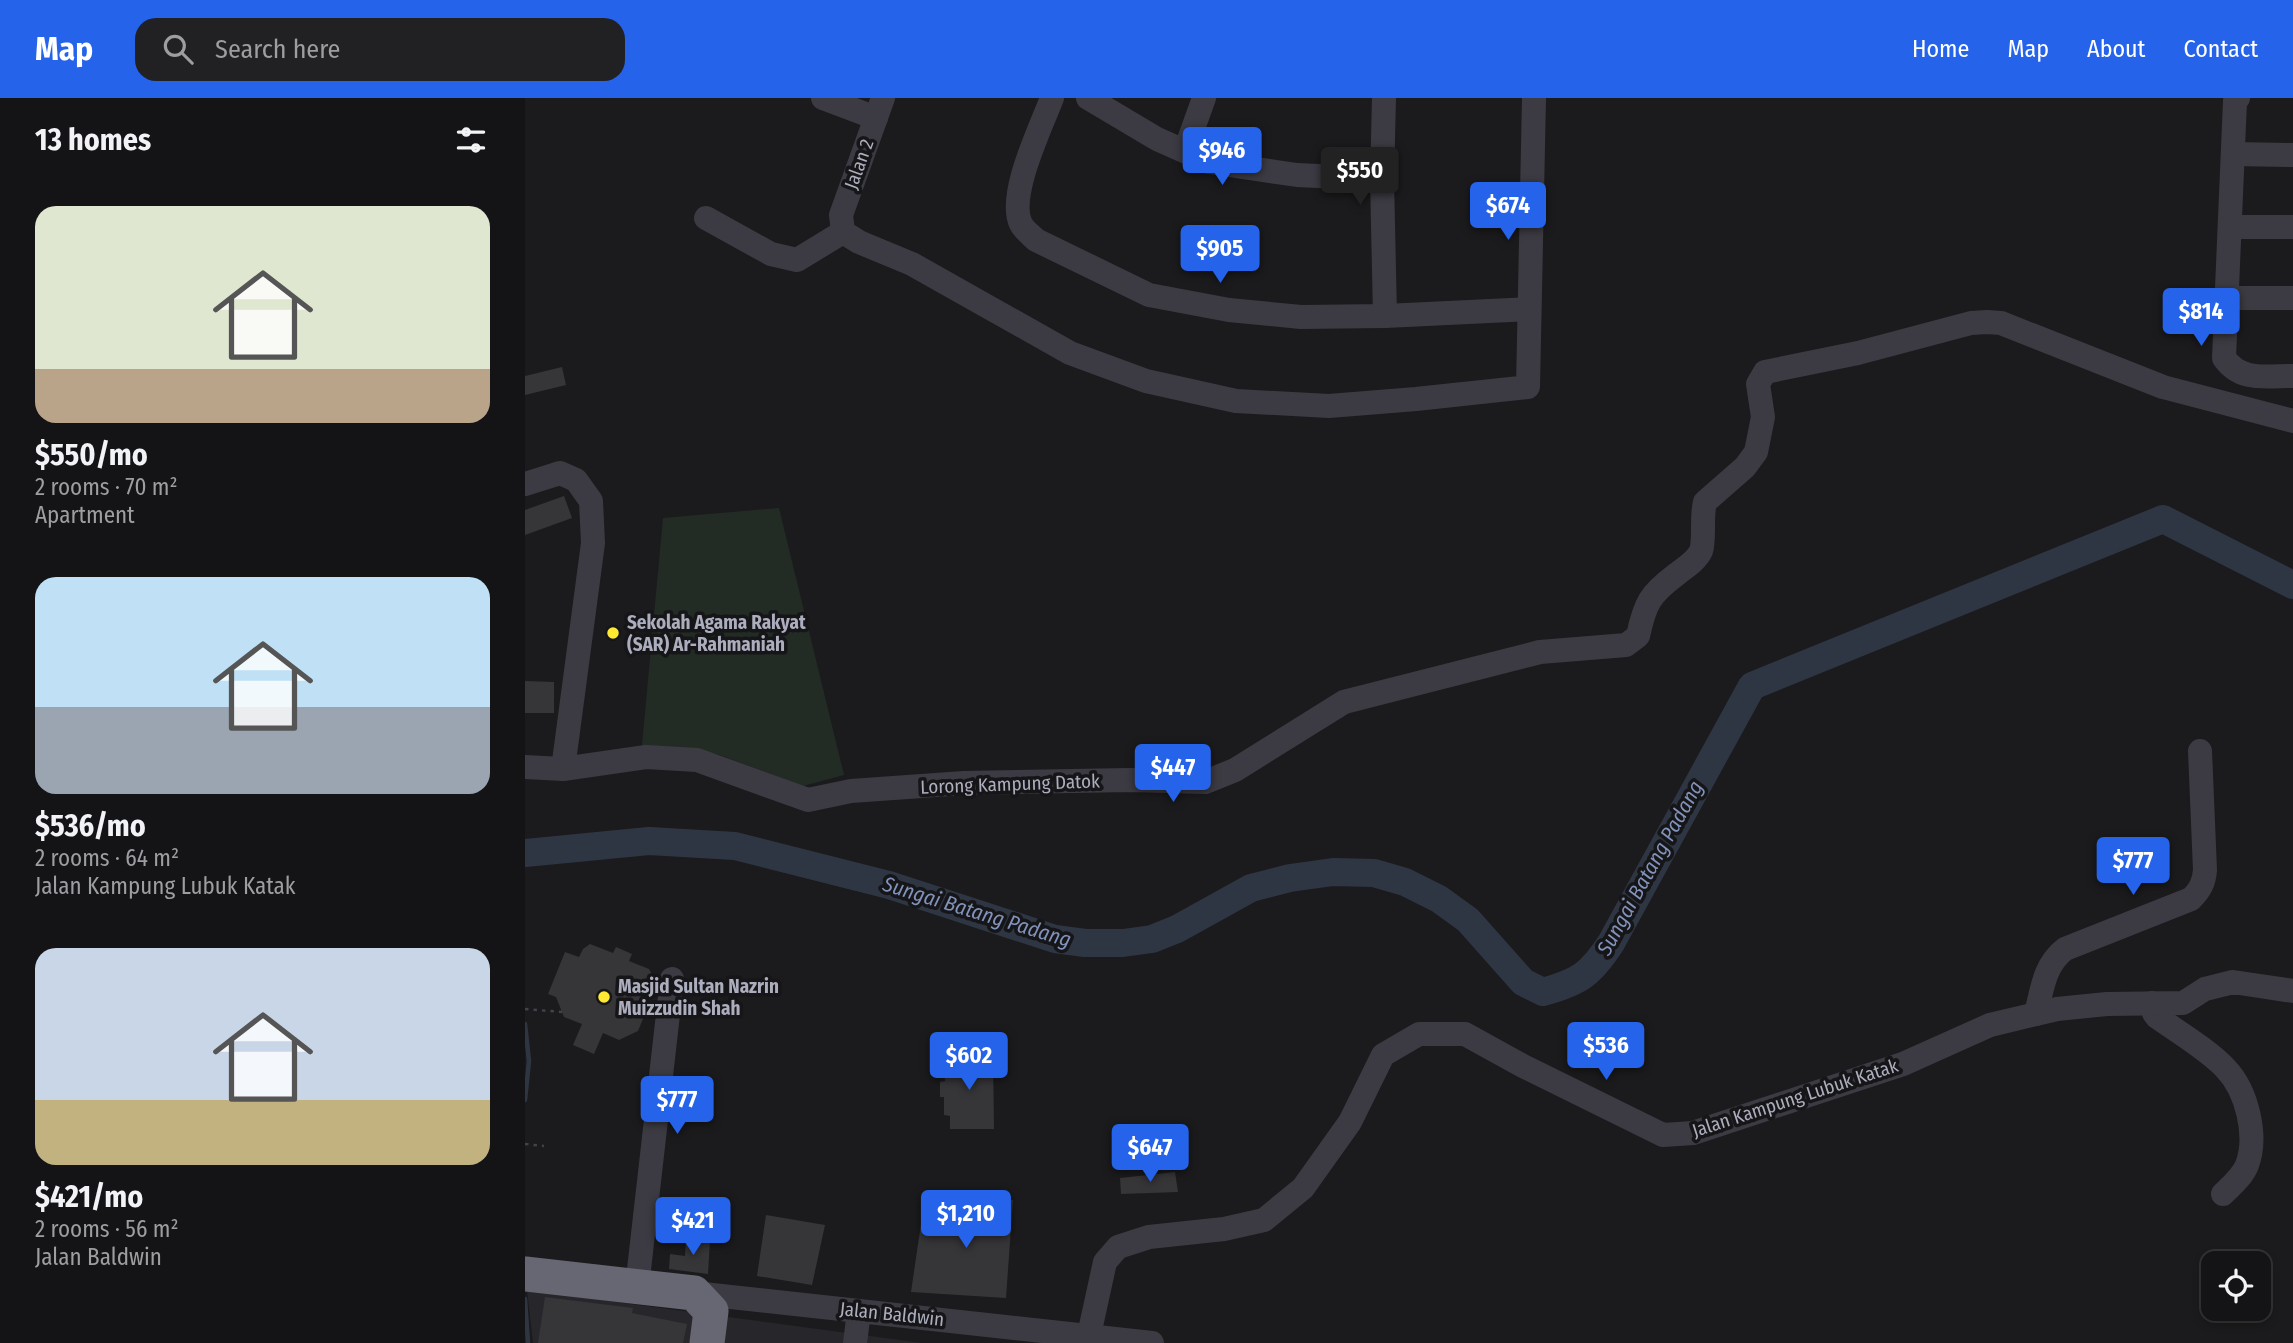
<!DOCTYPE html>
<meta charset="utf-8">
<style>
:root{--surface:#141416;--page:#212123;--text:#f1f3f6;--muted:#9d9ea1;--line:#333335;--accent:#2563eb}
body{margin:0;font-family:"Fira Sans Condensed",sans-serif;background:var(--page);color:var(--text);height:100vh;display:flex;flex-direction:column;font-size:26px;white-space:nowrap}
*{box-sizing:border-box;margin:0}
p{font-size:23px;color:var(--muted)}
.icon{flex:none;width:38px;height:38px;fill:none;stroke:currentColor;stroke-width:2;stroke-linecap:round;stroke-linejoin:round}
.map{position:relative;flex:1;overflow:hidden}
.details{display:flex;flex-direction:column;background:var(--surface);width:525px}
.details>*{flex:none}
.tools{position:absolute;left:1676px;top:1153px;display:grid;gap:14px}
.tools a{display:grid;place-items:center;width:70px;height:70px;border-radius:14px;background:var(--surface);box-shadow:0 4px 10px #0003,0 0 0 2px var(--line);font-size:35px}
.price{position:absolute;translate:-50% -60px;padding:0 16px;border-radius:7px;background:var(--accent);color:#fff;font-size:23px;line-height:46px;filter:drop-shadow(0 2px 4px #0008)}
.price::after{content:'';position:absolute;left:50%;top:42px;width:21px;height:16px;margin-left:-10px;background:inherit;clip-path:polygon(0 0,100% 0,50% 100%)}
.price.current{background:#222;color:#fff}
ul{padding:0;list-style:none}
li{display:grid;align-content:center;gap:14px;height:371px;padding:0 35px}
li span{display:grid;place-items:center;height:217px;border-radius:21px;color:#555}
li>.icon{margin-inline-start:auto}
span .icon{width:126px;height:126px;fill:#fffc;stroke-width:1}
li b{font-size:30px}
h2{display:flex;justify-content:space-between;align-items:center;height:84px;padding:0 35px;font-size:30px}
header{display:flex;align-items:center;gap:42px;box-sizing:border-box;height:98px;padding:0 35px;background:var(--accent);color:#fff}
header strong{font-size:33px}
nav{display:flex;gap:38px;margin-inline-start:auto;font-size:24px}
.search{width:490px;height:63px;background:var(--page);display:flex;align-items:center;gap:18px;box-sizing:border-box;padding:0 24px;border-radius:21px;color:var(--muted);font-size:26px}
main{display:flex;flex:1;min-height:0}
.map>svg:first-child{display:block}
.built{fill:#27262a}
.green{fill:#222c25}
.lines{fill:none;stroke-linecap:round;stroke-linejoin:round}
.stream{stroke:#2f3643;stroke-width:4.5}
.river{stroke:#2f3643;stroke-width:28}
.building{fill:#363639}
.path{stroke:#41424a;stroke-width:2.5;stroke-dasharray:3.5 5;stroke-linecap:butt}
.minor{stroke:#3c3b43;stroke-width:24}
.highway{stroke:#676774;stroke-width:35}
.poi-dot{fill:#ffe831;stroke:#161518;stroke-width:2.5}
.labels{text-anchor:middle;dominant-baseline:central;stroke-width:7;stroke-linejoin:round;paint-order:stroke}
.street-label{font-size:19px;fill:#acaebe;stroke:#161518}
.poi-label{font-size:19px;font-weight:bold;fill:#acaebe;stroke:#161518;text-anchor:start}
.water-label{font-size:21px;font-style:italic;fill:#8193ba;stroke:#161518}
</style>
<header>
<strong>Map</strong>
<div class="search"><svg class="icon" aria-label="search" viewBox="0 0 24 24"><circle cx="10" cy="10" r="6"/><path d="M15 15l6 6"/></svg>Search here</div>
<nav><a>Home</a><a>Map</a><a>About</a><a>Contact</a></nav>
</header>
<main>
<section class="details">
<h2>13 homes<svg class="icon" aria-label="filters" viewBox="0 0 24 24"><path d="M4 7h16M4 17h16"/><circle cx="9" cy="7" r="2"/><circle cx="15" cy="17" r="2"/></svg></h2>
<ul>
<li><span style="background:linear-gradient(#dfe7d0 75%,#b9a48a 0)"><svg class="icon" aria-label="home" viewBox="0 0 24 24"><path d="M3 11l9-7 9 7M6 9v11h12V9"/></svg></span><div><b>$550/mo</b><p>2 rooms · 70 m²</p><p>Apartment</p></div></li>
<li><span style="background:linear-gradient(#bfe0f5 60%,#9aa5b1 0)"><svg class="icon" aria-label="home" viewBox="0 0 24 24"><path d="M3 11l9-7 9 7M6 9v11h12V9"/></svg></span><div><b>$536/mo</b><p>2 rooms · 64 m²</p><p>Jalan Kampung Lubuk Katak</p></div></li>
<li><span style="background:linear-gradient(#c9d6e8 70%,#c2b280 0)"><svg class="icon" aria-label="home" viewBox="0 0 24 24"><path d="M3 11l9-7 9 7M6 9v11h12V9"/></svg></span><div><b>$421/mo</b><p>2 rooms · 56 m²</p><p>Jalan Baldwin</p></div></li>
</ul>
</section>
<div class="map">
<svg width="1768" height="1245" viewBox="0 0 1768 1245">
<rect width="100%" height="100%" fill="#1b1b1d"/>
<polygon class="built" points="2,1192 188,1217 397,1245 8,1245"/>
<polygon class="green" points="254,410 319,677 278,688 192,656 117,647 138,420"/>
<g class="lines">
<g class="stream">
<polyline points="0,926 4,963 0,1002"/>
<polyline points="0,1201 3,1245"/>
</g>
<path class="river" d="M0 755 124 743 210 748 364 787 530 841 560 845H598L627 841 652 831 726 790 765 780 808 774 849 775 880 784 914 801 943 822 998 884 1018 894C1054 884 1065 877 1086 845L1227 588 1638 421 1768 487"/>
</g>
<g class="building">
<polygon points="37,269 41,287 0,297 0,278"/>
<polygon points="39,398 47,420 0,437 0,412"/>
<polygon points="0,583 29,584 29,615 0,615"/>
<polygon points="65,846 88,855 91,849 107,856 104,863 124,871 129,880 126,887 131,889 113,933 94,942 78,935 69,956 48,947 57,926 39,919 31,899 23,896 40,854 54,859 58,851"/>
<polygon points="468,957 469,1031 425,1031 425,1018 419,1017 419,999 415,999 415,984 420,983 419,972 422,972 422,958"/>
<polygon points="650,1074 653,1094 596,1096 595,1080"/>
<polygon points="428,1098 488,1102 481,1200 386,1194 397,1119 425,1121"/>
<polygon points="241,1117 300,1127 287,1187 232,1178"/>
<polygon points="161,1140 185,1142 183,1176 144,1171 145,1156 160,1158"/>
<polygon points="20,1199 108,1210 107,1215 162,1226 158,1245 13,1245"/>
</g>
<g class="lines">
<g class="path">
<polyline points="0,911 37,914"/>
<polyline points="0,1046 19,1048"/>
</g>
<g class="minor">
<polyline points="298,0 351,20"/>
<path d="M527 0C516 29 482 98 496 126 499 132 506 137 511 142L624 197 704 212 776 219 860 218 1004 211"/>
<polyline points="563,0 632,41 684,64 772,77 857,81"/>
<polyline points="859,0 857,81 860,218"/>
<path d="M1713 0 1710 3 1699 260C1716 284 1740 278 1768 278"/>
<polyline points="660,53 679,0"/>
<polyline points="1708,56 1768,57"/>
<polyline points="181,120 246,156 272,162 318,134"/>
<polyline points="1705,129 1768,129"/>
<polyline points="318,134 334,144 387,166 545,255 621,283 711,303 804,308 891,301 1003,289 1009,0"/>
<polyline points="318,134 316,117 358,0"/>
<polyline points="1701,200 1768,200"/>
<polyline points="0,386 35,375 51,382 66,403 68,445 38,671"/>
<path d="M0 669 38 671 121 659 172 662 283 702 326 693 439 685 604 682 680 684 710 672 819 604 1015 554 1101 547 1113 538C1120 505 1125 496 1152 476 1161 469 1171 463 1176 453 1180 442 1176 418 1180 404L1220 369 1231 354 1238 319 1233 286 1240 274 1333 255 1446 225 1462 224 1476 225 1638 289 1768 323"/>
<path d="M1627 905 1629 915 1632 919C1653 934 1685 953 1701 971 1722 993 1733 1038 1722 1067 1718 1078 1706 1088 1698 1096"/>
<path d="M1511 916C1517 892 1519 867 1540 851L1666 801C1675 792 1679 785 1680 772L1675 653"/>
<polyline points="112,1189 147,881"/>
<polyline points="169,1195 627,1245"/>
<polyline points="564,1237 580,1164 593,1149 624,1139 699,1131 739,1122 778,1090 825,1024 858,957 894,936 940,936 998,968 1138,1037 1168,1035 1378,966 1465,927 1532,911 1582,906 1658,905 1680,891 1708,884 1768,893"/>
<polyline points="330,1245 334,1213"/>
</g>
<polyline class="highway" points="0,1176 169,1195 186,1213 182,1245"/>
</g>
<g class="poi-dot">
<circle cx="88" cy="535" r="7"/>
<circle cx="79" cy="899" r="7"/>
</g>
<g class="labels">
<g class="street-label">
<text transform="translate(334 66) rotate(-70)">Jalan 2</text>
<text transform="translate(485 686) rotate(-2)">Lorong Kampung Datok</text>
<text transform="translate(1270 1000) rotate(-18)">Jalan Kampung Lubuk Katak</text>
<text transform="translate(367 1216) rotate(6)">Jalan Baldwin</text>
</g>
<g class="poi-label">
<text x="102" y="524">Sekolah Agama Rakyat<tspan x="102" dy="22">(SAR) Ar-Rahmaniah</tspan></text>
<text x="93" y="888">Masjid Sultan Nazrin<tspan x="93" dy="22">Muizzudin Shah</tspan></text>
</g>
<g class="water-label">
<text transform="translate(1125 770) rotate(-61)">Sungai Batang Padang</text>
<text transform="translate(452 814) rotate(17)">Sungai Batang Padang</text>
</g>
</g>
</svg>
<div class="tools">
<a><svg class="icon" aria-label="locate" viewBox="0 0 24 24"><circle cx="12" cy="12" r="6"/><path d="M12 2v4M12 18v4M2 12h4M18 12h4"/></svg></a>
</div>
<b class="price" style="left:697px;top:89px">$946</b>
<b class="price current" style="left:835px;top:109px">$550</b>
<b class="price" style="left:983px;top:144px">$674</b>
<b class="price" style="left:695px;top:187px">$905</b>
<b class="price" style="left:1676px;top:250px">$814</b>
<b class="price" style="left:648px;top:706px">$447</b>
<b class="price" style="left:1608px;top:799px">$777</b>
<b class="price" style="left:1081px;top:984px">$536</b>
<b class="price" style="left:444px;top:994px">$602</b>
<b class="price" style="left:152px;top:1038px">$777</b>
<b class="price" style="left:625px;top:1086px">$647</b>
<b class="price" style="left:441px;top:1152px">$1,210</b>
<b class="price" style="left:168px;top:1159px">$421</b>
</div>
</main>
